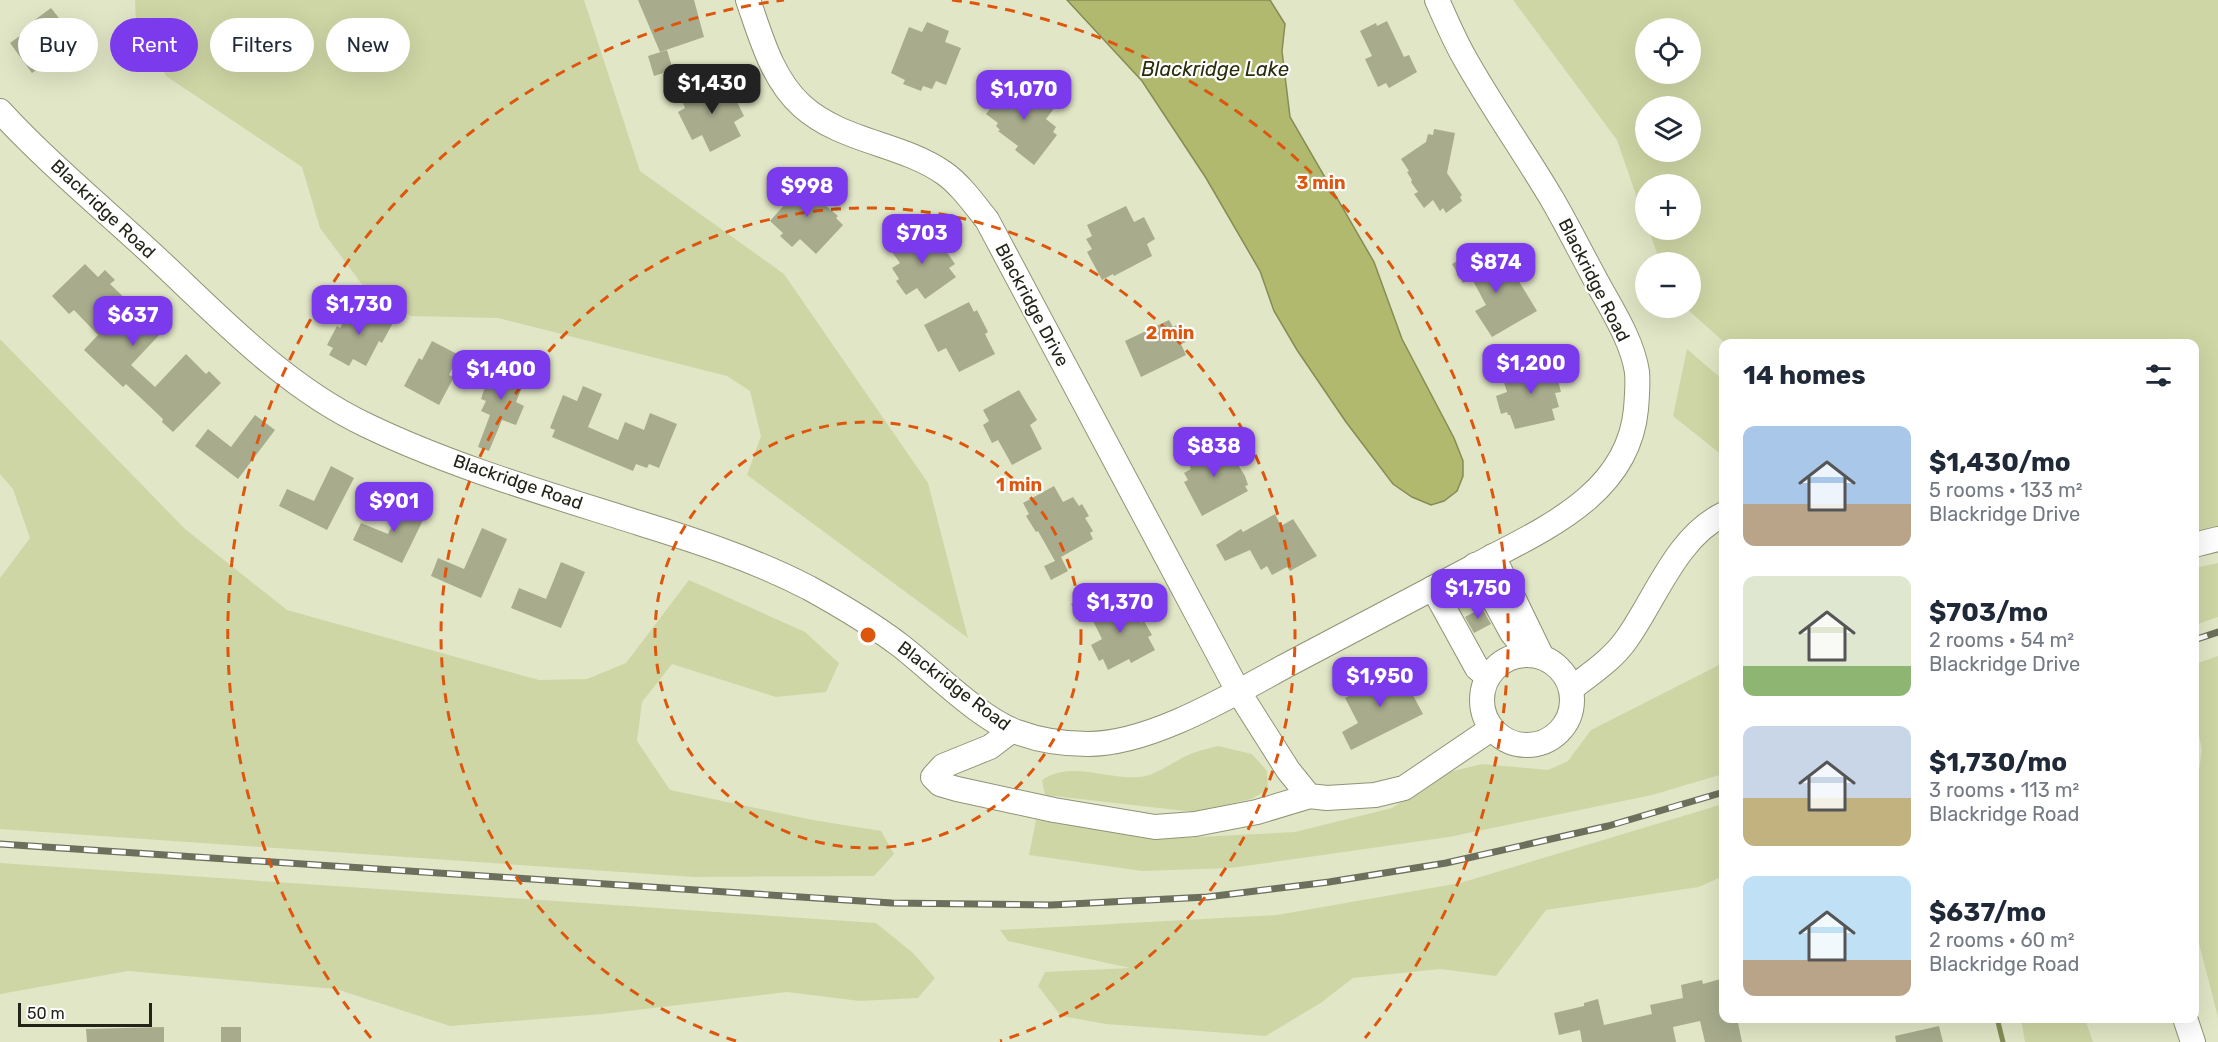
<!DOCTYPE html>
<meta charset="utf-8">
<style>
:root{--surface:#fff;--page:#f6f6f7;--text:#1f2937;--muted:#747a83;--accent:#7c3aed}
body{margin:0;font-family:Rubik,sans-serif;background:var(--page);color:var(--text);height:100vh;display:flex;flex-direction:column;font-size:22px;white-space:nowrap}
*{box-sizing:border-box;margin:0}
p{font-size:20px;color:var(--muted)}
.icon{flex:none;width:33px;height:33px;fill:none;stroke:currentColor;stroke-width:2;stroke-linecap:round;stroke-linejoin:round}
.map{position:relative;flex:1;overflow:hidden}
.side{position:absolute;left:1719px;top:339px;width:480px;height:684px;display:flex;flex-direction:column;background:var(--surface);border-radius:12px;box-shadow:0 6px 24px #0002}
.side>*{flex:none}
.banner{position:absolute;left:18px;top:18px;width:570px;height:54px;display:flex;gap:12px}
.fabs{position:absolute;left:1635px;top:18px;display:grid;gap:12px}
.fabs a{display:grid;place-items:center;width:66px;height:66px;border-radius:50%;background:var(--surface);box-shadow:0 6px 24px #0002;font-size:30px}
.scale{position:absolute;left:18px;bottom:15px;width:134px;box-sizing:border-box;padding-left:6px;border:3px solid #222418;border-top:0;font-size:16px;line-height:21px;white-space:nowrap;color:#222418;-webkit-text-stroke:4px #fff;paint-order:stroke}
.price{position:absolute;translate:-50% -51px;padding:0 14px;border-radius:12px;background:var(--accent);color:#fff;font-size:20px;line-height:39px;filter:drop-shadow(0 2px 3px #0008)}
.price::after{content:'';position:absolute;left:50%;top:36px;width:18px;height:14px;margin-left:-9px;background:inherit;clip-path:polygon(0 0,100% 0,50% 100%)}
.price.current{background:#222;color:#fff}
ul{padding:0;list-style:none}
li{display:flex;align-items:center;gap:18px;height:150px;padding:0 24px}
li span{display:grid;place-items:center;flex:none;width:168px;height:120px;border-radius:12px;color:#555}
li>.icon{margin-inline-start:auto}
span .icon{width:72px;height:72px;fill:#fffc;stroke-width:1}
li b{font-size:26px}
h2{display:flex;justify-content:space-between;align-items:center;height:72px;padding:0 24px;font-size:26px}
.tag{padding:0 21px;border-radius:27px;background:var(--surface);box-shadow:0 6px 24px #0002;font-size:21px;line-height:54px}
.tag.current{background:var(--accent);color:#fff}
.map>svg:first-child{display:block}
.green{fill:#cfd6a5;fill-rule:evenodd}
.water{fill:#b1b96e;stroke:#868c54;stroke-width:1.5}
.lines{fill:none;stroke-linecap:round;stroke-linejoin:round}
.stream{stroke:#868c54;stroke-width:5}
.building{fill:#a8ac8d}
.minor-casing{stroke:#8f9476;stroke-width:26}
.minor{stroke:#fff;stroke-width:24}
.rail-casing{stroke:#6c6f5c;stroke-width:7}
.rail{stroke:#fff;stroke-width:4.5;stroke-dasharray:14;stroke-linecap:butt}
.ring{fill:none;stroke:#de560d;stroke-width:3;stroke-dasharray:10 8}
.labels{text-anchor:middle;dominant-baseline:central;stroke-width:4.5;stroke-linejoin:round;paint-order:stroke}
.street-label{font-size:18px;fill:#222418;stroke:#fff}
.water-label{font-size:20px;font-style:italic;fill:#2a2d0c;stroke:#fff}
.centre{fill:#de560d;stroke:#fff;stroke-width:3}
.ring-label{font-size:18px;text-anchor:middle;font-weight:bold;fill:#de560d;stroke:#fff;stroke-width:4.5;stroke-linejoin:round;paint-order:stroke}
</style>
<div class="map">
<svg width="2218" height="1042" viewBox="0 0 2218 1042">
<rect width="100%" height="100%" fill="#e1e6c6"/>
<g class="green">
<polygon points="135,0 584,0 640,171 784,274 928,483 968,638 747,475 761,436 750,391 727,376 498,318 411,316 364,287 320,228 302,167 166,76 136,21"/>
<path d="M1513 0H2218V532L2195 537 2194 344 1725 343 1686 308H1690V262H1660L1649 230H1690V184H1646L1645 221 1617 140ZM1646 28H1690V74H1646ZM1646 106H1690V152H1646Z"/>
<polygon points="0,339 185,529 287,610 539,680 587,679 626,663 689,580 805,632 839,663 826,692 776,697 672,664 642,702 637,741 670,790 813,820 881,831 894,854 874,876 694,877 0,829 0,578 30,538 13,489 0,474"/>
<polygon points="1687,349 1723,380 1723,456 1673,416"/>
<polygon points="2218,563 2218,617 2195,625 2195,568"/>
<polygon points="2218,656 2218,1017 2195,928 2195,797 2202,750 2195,716 2195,664"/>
<polygon points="1723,663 1723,774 1652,795 1449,837 1231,868 1142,871 1029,855 1036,820 1157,839 1295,832 1392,808 1445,773 1482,764 1548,770 1568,761 1591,730"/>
<path d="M1218 746 1252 754 1267 771 1268 790 1251 799 1194 812 1045 795 1042 780C1071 760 1107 780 1139 777 1155 776 1171 763 1186 756 1196 751 1207 749 1218 746Z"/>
<polygon points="1723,804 1723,876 1699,887 1546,910 1496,976 1440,969 1353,978 1322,1002 1266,1036 1106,1024 1061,1016 1038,986 1045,972 1130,968 1008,941 1000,930 1277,915 1460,883"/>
<polygon points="0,863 876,923 913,953 935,978 918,998 860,1001 787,992 603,1014 450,1026 336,989 128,971 0,994"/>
<polygon points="2021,1019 2085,1019 2093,1042 2025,1042"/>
</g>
<polygon class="water" points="1067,0 1270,0 1285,24 1282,51 1290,117 1374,262 1402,339 1454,438 1463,461 1463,476 1457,491 1444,501 1431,505 1412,497 1393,484 1346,422 1297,350 1274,311 1260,271 1206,178 1142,81"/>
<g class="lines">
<polyline class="stream" points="1997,1018 2003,1042"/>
</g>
<g class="building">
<polygon points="638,0 694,0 704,37 660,52"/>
<polygon points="51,8 71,33 46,55 50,60 32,73 10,43 28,30 25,27"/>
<polygon points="1387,21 1404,57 1409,55 1417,72 1389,88 1386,83 1378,87 1365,59 1372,56 1360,31 1376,23 1377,26"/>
<polygon points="927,22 949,31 945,42 961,48 946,85 936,81 932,89 923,86 921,91 903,84 905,80 891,73 909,27 922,32"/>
<polygon points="667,50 673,70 654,76 648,56"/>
<polygon points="721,78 734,103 737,102 744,116 734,122 741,136 710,152 702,135 692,140 678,112 685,108 681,98"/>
<polygon points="1008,85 1018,93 1025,85 1055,107 1046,119 1056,127 1053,132 1057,135 1034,165 1015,150 1018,146 998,131 1000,130 996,126 998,123 986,114"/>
<polygon points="1434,129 1455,133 1447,173 1462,195 1460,197 1462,201 1446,213 1443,208 1440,211 1433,200 1424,208 1414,194 1418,192 1411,182 1412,180 1407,172 1409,171 1401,159 1426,142 1428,134 1433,135"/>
<polygon points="810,176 826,191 818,199 838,216 836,218 843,225 816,254 800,239 792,247 780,236 783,233 770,221"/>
<polygon points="1126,206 1134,222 1144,217 1155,239 1147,244 1152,256 1114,276 1113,274 1102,280 1087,252 1092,249 1086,239 1092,236 1087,225"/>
<polygon points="915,230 926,245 937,238 955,264 949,268 956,277 925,299 917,288 906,295 896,281 899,279 892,268 900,263 889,248"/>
<polygon points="1473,252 1484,272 1506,260 1537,311 1492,337 1475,311 1486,305 1472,279 1463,283 1452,264"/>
<polygon points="85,264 98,277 105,270 115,280 110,284 161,333 131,365 155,387 186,354 206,374 209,371 221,383 173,432 162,422 163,419 126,384 123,387 84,350 98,335 74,310 69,314 52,296"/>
<polygon points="969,302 974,312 977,310 988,332 985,334 995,354 959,372 946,348 938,352 924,325"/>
<polygon points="354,304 379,318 382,311 395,319 382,343 379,341 366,366 353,359 349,366 329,355 333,348 327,345 337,326 340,328"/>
<polygon points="1169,320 1173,327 1177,325 1186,342 1181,344 1186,355 1141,377 1125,341"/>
<polygon points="432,341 459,355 449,375 454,377 439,405 404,386 419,358 422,360"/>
<polygon points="1553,361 1561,392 1555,393 1559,407 1552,409 1555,420 1515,429 1510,415 1508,415 1507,412 1501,414 1496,396 1507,392 1502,376"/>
<polygon points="508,364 528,372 516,402 524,406 516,425 502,420 489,451 478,447 490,415 481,411 486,401 481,399 486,384 484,383 490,368 505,374"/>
<polygon points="583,386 602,394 588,427 618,440 625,422 644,430 650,413 677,424 659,468 649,464 647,468 636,464 633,471 552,437 555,430 550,428 563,395 577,401"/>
<polygon points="1019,390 1037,420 1030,425 1042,449 1012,465 998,440 992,443 983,425 989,421 983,410"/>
<polygon points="255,415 275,430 238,479 195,446 208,429 231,447"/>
<polygon points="1224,442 1245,476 1248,485 1245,486 1248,491 1202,516 1184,482 1188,480 1184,473 1191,469 1186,458 1206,447 1208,451"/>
<polygon points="331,466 354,478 327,530 279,506 287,489 314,501"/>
<polygon points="1054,486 1063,502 1073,497 1079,506 1082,504 1089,516 1085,518 1093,531 1090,533 1093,539 1061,557 1068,571 1051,580 1044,566 1055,561 1038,531 1036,532 1026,516 1029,514 1023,503"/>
<polygon points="405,499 428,510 402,563 353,540 361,523 388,534"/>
<polygon points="1275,514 1281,526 1293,519 1317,556 1290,571 1287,567 1272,575 1267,566 1261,570 1250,550 1225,561 1216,545 1241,529 1243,532"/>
<polygon points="482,528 507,539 481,598 431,576 438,558 464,569"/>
<polygon points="561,562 585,572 561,628 511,608 519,588 546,599"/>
<polygon points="1091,593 1098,606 1078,617 1071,604"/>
<polygon points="1124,594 1136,618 1138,617 1141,623 1144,621 1152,635 1148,637 1155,650 1131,663 1129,659 1108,670 1103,659 1099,661 1091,645 1102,639 1089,613"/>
<polygon points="1482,608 1491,624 1474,633 1465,617"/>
<polygon points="1394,668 1397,672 1400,671 1423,714 1351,750 1342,732 1358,723 1345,698 1361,690 1358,683 1370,676 1372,680"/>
<polygon points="1724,978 1724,1018 1737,1018 1742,1042 1705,1042 1700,1021 1673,1027 1676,1042 1582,1042 1580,1030 1559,1035 1554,1013 1584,1006 1584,1003 1598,999 1604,1025 1652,1014 1650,1005 1683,998 1681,985 1702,980 1703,984"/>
<polygon points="1939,1026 1943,1042 1896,1042 1895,1036"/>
<polygon points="164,1027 164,1042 87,1042 86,1029"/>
<rect x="221" y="1027" width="20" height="15"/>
</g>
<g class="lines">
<defs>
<g id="minor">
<path d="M748 0C761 37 772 79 802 106 842 142 901 143 944 173 961 185 974 204 987 220L1238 691 1288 770 1309 796 1327 798 1375 795 1404 788 1491 729"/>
<path d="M0 111C46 161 100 206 150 252 218 315 282 385 366 425 453 467 548 494 639 523 697 541 755 560 809 588 840 605 872 624 901 646 933 671 980 719 1017 732 1038 740 1065 744 1088 744 1152 744 1233 694 1289 664 1350 632 1410 600 1471 568 1539 531 1628 497 1636 409 1637 397 1638 384 1637 372 1632 338 1608 304 1592 273 1579 249 1566 223 1552 199 1523 150 1490 104 1463 55 1453 37 1445 18 1437 0"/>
<polyline points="2194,545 2218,539"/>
<polyline points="1493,556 1542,657"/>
<polyline points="1475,565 1512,633 1530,655"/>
<polyline points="1433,588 1477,668 1488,677"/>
<circle cx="1527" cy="700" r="45"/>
<path d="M1571 689C1590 674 1612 660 1626 640 1655 600 1676 537 1724 514"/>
<polyline points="1011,731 990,747 943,766 933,777 940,784 957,789 1054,810 1155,827 1195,824 1257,812 1310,796"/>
<polyline points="2185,1018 2193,1042"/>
</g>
</defs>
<use href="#minor" class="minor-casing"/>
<use href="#minor" class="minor"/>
<defs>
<g id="rail">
<polyline points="2194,640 2218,632"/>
<polyline points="0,844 892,903 1051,905 1207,897 1329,882 1446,863 1608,826 1724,792"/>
</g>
</defs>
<use href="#rail" class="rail-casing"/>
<use href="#rail" class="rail"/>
</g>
<g class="ring">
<circle cx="868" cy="635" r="213"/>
<path d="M736 1041A427 427 0 1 1 1000 1041"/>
<path d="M371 1038A640 640 0 0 1 784 0M952 0A640 640 0 0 1 1365 1038"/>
</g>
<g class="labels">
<g class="street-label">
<text transform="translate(103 209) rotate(43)">Blackridge Road</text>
<text transform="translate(1594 280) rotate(63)">Blackridge Road</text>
<text transform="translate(1032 305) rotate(62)">Blackridge Drive</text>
<text transform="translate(518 482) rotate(19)">Blackridge Road</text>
<text transform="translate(954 686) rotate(37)">Blackridge Road</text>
</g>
<g class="water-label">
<text x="1215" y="69">Blackridge Lake</text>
</g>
</g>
<circle cx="868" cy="635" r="9" class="centre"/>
<g class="ring-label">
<text x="1321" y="189">3 min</text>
<text x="1170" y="339">2 min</text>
<text x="1019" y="491">1 min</text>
</g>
</svg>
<div class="fabs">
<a><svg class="icon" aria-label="locate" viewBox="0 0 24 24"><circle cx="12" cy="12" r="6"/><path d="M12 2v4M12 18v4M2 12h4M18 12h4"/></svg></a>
<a><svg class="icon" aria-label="layers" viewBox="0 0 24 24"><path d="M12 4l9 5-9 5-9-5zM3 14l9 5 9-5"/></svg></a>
<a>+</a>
<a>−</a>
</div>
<div class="scale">50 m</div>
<b class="price current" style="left:712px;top:115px">$1,430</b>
<b class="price" style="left:1024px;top:121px">$1,070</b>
<b class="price" style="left:807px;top:218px">$998</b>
<b class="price" style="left:922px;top:265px">$703</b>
<b class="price" style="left:1496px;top:294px">$874</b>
<b class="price" style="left:359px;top:336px">$1,730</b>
<b class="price" style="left:133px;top:347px">$637</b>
<b class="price" style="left:1531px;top:395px">$1,200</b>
<b class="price" style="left:501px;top:401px">$1,400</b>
<b class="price" style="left:1214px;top:478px">$838</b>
<b class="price" style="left:394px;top:533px">$901</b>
<b class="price" style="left:1478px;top:620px">$1,750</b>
<b class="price" style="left:1120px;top:634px">$1,370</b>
<b class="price" style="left:1380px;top:708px">$1,950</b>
<div class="banner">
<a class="tag">Buy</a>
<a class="tag current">Rent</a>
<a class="tag">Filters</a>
<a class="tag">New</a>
</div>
<section class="side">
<h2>14 homes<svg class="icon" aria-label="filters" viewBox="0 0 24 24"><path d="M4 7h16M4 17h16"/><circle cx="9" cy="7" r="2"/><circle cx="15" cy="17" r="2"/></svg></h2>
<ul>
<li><span style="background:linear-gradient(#a9c7e8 65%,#b9a48a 0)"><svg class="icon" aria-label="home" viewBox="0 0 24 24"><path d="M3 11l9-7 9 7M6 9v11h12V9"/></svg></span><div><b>$1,430/mo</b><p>5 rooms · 133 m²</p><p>Blackridge Drive</p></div></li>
<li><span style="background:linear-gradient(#dfe7d0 75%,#8fb573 0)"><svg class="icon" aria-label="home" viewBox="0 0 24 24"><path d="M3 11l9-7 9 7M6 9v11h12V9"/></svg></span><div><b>$703/mo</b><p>2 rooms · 54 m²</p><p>Blackridge Drive</p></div></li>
<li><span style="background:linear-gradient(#c9d6e8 60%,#c2b280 0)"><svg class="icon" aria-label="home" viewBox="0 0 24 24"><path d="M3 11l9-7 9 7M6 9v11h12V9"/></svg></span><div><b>$1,730/mo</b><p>3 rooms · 113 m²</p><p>Blackridge Road</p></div></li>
<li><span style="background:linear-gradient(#bfe0f5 70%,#b9a48a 0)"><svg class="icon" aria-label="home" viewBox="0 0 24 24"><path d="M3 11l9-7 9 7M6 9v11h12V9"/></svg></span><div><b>$637/mo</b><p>2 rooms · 60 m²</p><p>Blackridge Road</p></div></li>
</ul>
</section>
</div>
